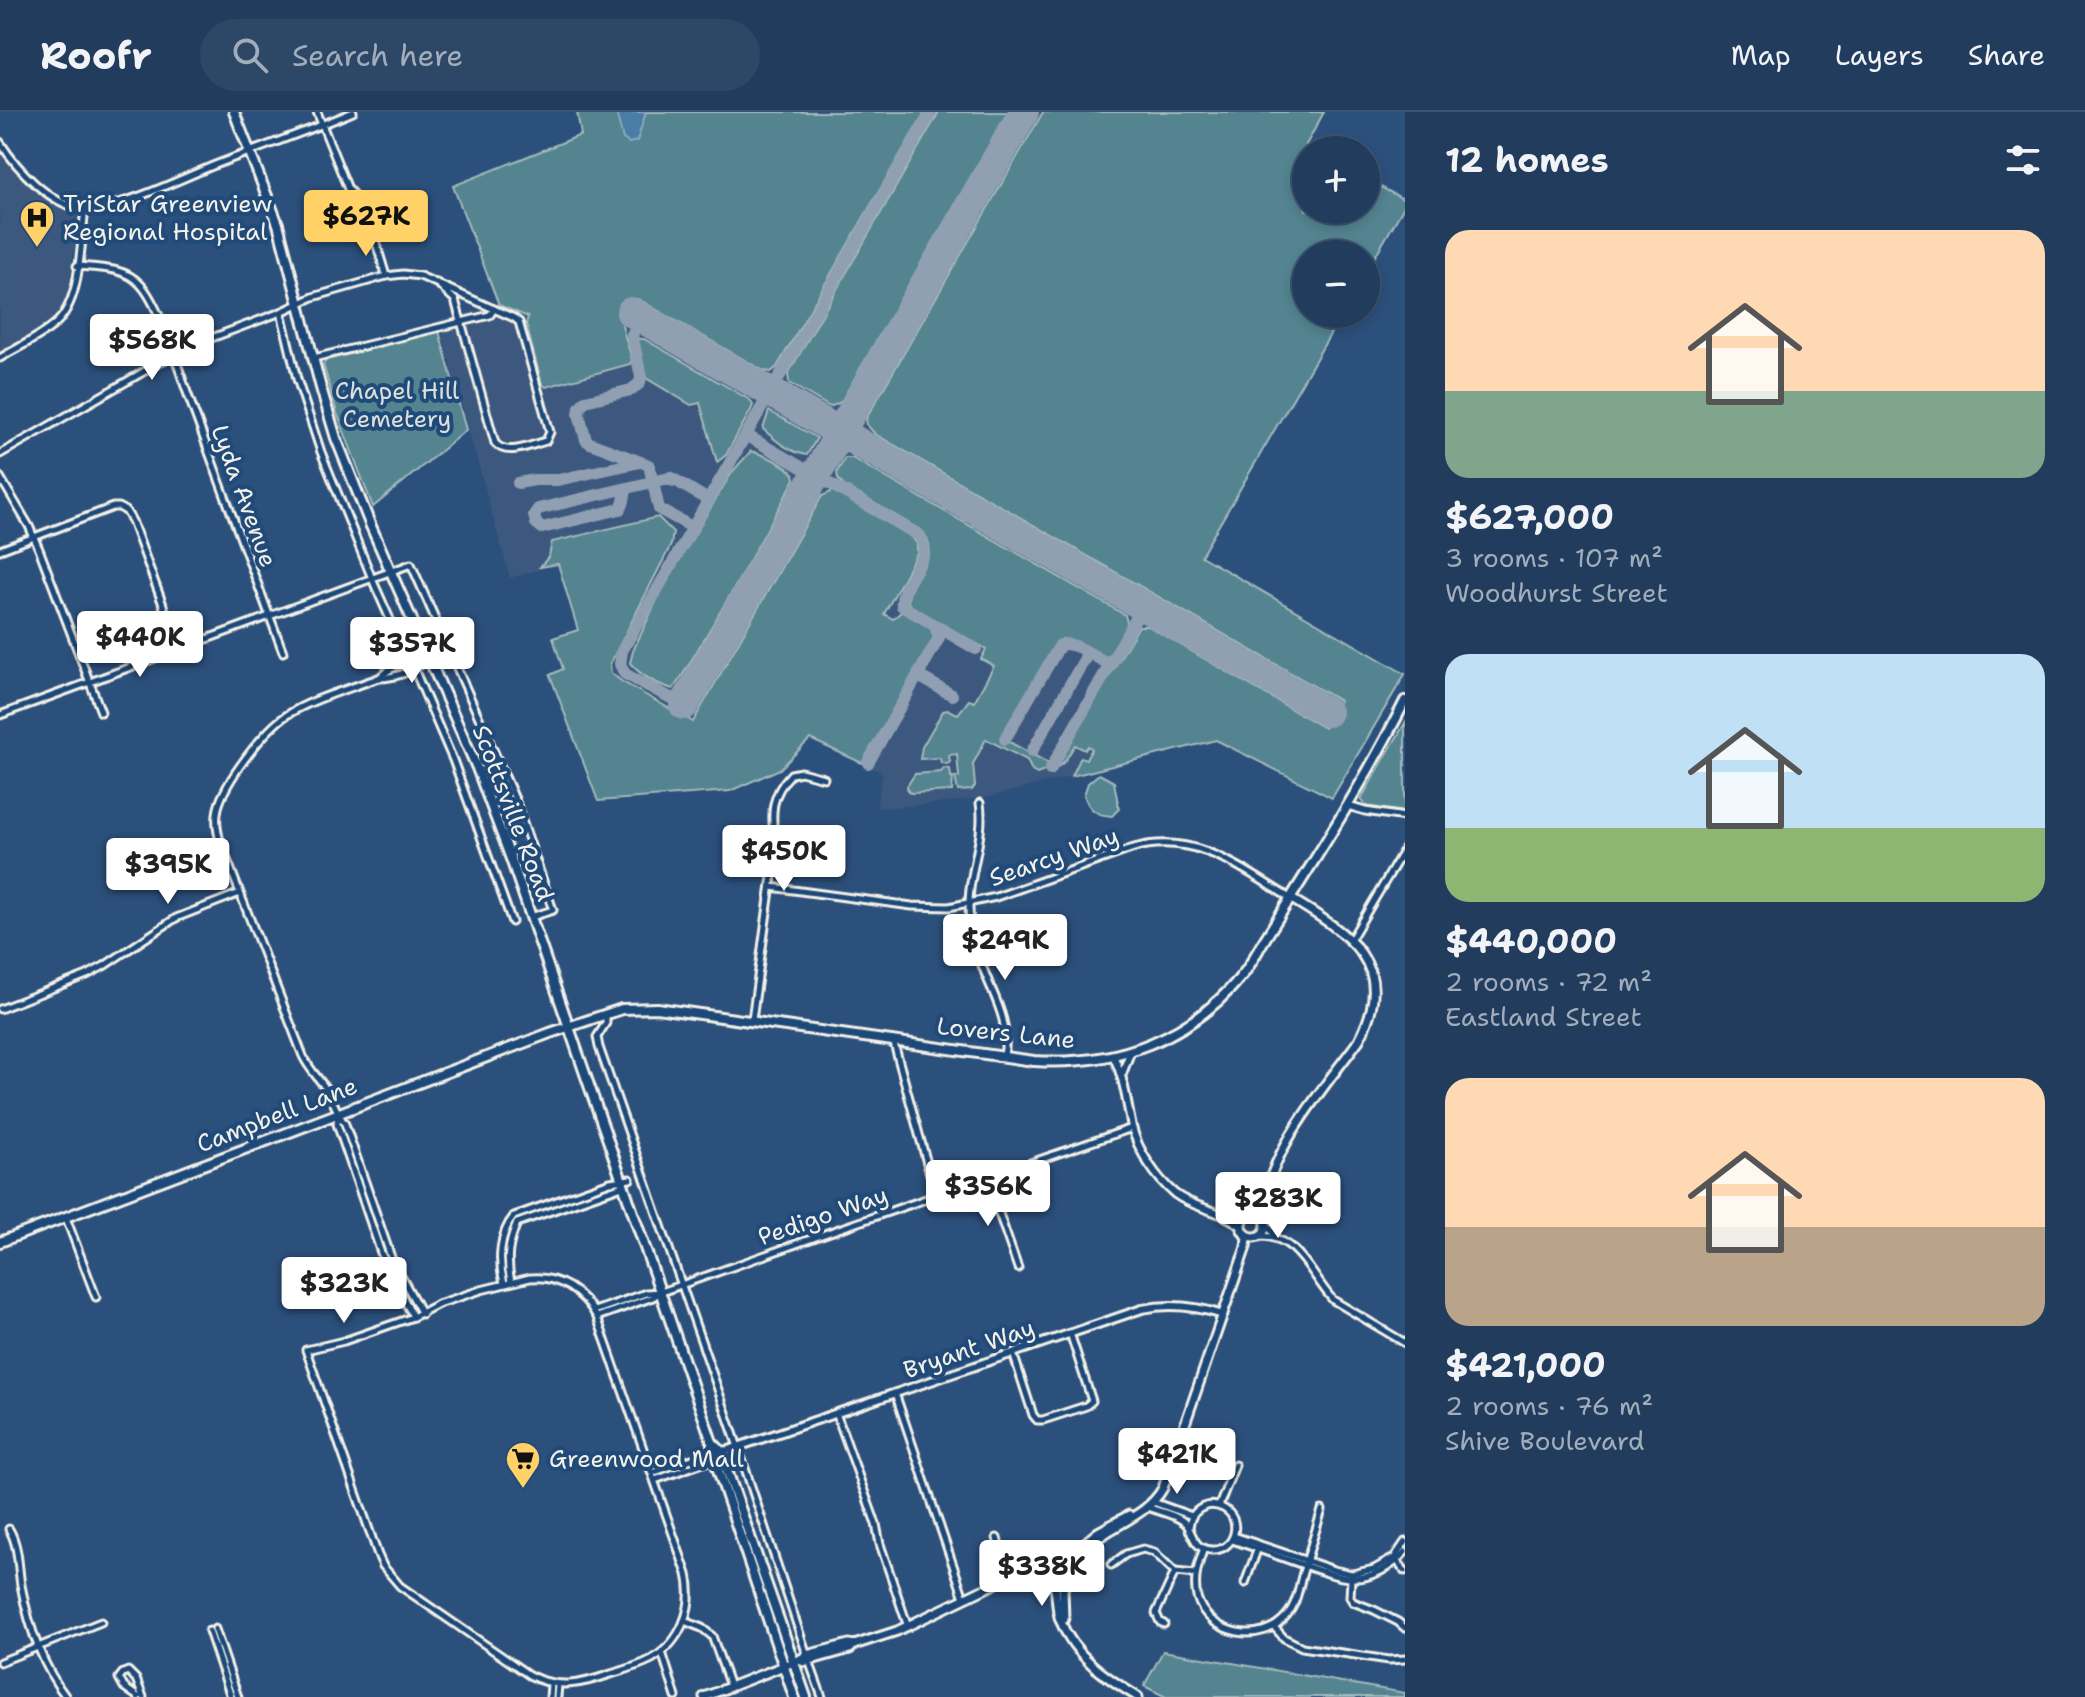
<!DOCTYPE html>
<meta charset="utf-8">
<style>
:root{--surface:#213c5d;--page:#2d4766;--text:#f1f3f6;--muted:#a2adbc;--line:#3e5672;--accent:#ffd166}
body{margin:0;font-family:"Shantell Sans",sans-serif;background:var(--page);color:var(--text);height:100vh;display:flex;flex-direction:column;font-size:30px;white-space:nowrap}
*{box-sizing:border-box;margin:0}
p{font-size:26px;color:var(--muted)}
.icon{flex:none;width:44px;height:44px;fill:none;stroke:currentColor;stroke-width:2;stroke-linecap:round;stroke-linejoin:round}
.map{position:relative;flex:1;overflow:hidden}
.sheet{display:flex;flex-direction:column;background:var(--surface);width:680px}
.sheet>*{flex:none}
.tools{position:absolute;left:1292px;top:24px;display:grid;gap:16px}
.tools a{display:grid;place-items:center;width:88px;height:88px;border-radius:50%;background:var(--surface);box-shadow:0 4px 12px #0003,0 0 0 2px var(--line);font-size:40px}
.price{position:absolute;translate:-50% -68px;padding:0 18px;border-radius:8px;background:#fff;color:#222;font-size:26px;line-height:52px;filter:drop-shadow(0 2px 4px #0008)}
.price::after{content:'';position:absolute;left:50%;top:48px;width:24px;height:18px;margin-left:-12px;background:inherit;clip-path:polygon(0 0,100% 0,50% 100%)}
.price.active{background:var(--accent);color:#111}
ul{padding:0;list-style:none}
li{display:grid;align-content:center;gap:16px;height:424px;padding:0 40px}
li span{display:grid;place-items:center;height:248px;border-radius:24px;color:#555}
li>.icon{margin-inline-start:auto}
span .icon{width:144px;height:144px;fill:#fffc;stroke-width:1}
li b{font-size:34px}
h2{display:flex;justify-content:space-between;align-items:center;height:96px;padding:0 40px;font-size:34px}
header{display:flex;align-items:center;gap:48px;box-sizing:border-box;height:112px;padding:0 40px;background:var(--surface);border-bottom:2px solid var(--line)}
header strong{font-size:38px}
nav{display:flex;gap:44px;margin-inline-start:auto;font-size:28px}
.search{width:560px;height:72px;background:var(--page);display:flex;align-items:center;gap:20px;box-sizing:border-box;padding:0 28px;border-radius:44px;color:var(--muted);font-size:30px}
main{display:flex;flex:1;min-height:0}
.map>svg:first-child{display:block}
.built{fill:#3c587e}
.green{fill:#53848f;stroke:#a4babc;stroke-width:2}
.water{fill:#487ca6;stroke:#8dabc0;stroke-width:2}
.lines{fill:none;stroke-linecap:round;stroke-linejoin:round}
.taxiway{stroke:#90a0b2;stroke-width:12}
.runway{stroke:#90a0b2;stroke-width:30}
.minor-casing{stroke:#f4f1e8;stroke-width:11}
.tertiary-casing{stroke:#f4f1e8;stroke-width:12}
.secondary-casing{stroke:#f4f1e8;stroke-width:13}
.primary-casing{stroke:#f4f1e8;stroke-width:14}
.minor{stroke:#1f4a7a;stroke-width:5}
.tertiary{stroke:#1f4a7a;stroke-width:6}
.secondary{stroke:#1f4a7a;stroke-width:7}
.primary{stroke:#1f4a7a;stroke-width:8}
.labels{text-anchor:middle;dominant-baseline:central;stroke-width:8;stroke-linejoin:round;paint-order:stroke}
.poi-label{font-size:24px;fill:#f4f1e8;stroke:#1f4a7a;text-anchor:start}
.park-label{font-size:24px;fill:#dce1db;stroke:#1f4a7a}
.street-label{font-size:24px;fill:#f4f1e8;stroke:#1f4a7a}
</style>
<header>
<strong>Roofr</strong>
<div class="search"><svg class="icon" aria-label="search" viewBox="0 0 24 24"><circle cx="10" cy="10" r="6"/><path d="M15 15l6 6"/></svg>Search here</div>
<nav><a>Map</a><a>Layers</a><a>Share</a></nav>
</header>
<main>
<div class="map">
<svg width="1405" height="1585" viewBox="0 0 1405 1585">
<rect width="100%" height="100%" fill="#2c507c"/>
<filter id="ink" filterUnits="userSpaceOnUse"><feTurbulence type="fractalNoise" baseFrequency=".0125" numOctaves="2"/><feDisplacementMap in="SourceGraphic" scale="16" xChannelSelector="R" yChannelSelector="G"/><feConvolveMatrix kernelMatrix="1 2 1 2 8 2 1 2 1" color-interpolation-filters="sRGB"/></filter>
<g filter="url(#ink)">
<g class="built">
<polygon points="894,0 1324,0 1306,33 1314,38 1306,38 1306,98 1366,98 1366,67 1405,88 1405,93 1366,160 1366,142 1306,142 1306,202 1342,202 1201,444 1405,562 1332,686 1216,628 989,685 935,692 876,696 883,661 810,627 780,657 730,679 598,689 550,563 563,557 553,526 578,518 558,452 510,466 438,208 499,193"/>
<polygon points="0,40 15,61 51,89 70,98 76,103 77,111 68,186 63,197 53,209 40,219 0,241"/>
</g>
<g class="green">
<polygon points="577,0 925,0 777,255 771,260 764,259 638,187 622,214 632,248 630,252 546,275 542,272 526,212 528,205 499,193 453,74 581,23"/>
<polygon points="939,0 1008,0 841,290 830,295 789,271 788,262"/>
<path d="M1043 0H1324L1306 33 1314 38H1306V98H1366V67L1405 88V93L1366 160V142H1306V202H1342L1201 444 1405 562 1332 686 1216 628 1072 664 1081 645 1086 647 1092 637 1088 634 1085 638 1075 633C1069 641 1065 653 1055 656L1083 605 1086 604 1139 514H1148L1324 616 1340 589 875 322 867 313 866 307Z"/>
<polygon points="439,219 466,318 373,395 337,301 323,252 327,248"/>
<polygon points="640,227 644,227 750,288 753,293 751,298 726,343 717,350 700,291 691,293 646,266 637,229"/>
<path d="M769 299 817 326 807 343C789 340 776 329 763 317Z"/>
<path d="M751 339C767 344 782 350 794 362L795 367 732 480 682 564 673 577C656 572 642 565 630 551L633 539 661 479 732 360Z"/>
<path d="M845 346H852L1125 503 1128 514 1109 544 1103 546 1068 528 1062 527 1002 626 1050 652 1045 659 1037 662 1032 659 1027 648 986 627 973 652 975 674 972 678 958 679 955 665H959L957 642 949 643 950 650 947 652 941 651 940 646 920 647 922 635 943 599 948 598 958 602 969 588 974 590 994 554 981 547 986 537 912 495 908 490C908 464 945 446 922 419L843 373 838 367 837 360Z"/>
<path d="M833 379 912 425 917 432V441L884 502 893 507 901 500C914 503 933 511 935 525L862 651 810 627 780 657 730 679 598 689 550 563 563 557 553 526 578 518 558 452 540 455 549 444 552 430 658 405 673 420 671 433 610 552 611 561 621 569 693 610 822 384Z"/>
<polygon points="1405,611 1405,700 1366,694 1361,687"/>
<polygon points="944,656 950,657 951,665 953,665 952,679 911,681 908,680 907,674 915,662 941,660"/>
<path d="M1099 662 1114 670 1119 697 1112 704C1096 703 1089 698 1084 683L1088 671Z"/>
<polygon points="1163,1539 1405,1581 1405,1585 1166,1585 1144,1574"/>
</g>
<polygon class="water" points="616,0 646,0 637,29 629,31 623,27"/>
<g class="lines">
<g class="taxiway">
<path d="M656 214C645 210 638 211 632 222L641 265 640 271 631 278 585 289 580 295 579 302 586 328 590 331 649 353 659 397 692 415"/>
<path d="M746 323 920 424C935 448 899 469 902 494L976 537"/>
<polyline points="670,365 708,388"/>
<polyline points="518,371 535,368 558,368 640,350"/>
<path d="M628 376C623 382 626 392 620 397L542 416 536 411 534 403 538 397 665 367 675 369"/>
<polyline points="918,562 922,566 952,583"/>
<polyline points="684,593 625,562 620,552 622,539 931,0"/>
<path d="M1005 627 1060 533C1076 529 1091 544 1106 550L1114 547"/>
<polyline points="1032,639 1088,541"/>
<polyline points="868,651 939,526 935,514"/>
<polyline points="1050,658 1143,494"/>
</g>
<g class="runway">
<polyline points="631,200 1327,600"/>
<polyline points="684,593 1024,0"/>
</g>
<defs>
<g id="minor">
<polyline points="317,0 348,77 366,97 386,164"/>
<path d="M0 30C17 57 50 93 83 97 112 100 181 67 210 55 258 36 306 20 353 0"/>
<path d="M77 154C99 156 124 155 140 172 159 191 178 256 188 283 219 369 251 454 283 540"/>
<polyline points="281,200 297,267 321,340 373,469 409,550"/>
<path d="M0 246C18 235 39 226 55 212 82 189 80 132 85 97"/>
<polyline points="314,246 490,203 494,197"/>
<path d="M0 342 185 236 281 200 313 185 386 164 403 162 420 164 514 206 519 210 550 320 546 329C530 333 507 345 495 331L455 188 437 171"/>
<polyline points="0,365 29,414 39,437 101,600"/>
<polyline points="0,438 113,395 119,395 126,399 132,409 162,490 177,537"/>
<polyline points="414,557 453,648 512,810"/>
<path d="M379 566C391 554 411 547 428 546"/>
<polyline points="0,603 411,452 515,687 553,798 531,805"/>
<path d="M980 691C986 730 964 768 970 808 972 824 976 840 983 856 995 888 1010 908 1004 944"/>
<polyline points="1348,694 1365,699 1405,705"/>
<path d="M771 775 912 794 949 795 996 785 1134 736C1195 719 1242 757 1290 786"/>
<polyline points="1351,827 1405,736"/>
<polyline points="0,897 87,863 104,854 176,806 240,781"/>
<polyline points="606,902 606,911 597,925 599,935 738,1335 807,1543"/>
<path d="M752 908 774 750C777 715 762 692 791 662L801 660 824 666"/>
<polyline points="893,928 936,1084"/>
<polyline points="338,1003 337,1012 381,1141 413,1205"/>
<polyline points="987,1067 1018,1156"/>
<polyline points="66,1106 96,1185"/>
<polyline points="1266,1110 1275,1125"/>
<path d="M1260 1124C1299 1124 1311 1164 1333 1188L1405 1231"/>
<path d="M530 1166C559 1163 583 1180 597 1205L687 1462C695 1495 681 1530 652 1547 639 1554 625 1558 611 1562 582 1572 558 1578 529 1563L400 1474 383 1454 378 1443 306 1238 344 1229 413 1205 438 1192 481 1178Z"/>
<path d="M511 1170C506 1147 508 1133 517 1111L625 1073"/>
<path d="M504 1171C498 1150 499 1122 514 1104L610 1070 630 1067"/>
<polyline points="594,1199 646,1181 661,1180 681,1173 830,1120 1132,1016"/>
<path d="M422 1202 392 1148 345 1012C337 1001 333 988 326 977 318 965 309 957 303 944L221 732C217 720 215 708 218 696 225 669 264 618 287 603 314 586 349 577 378 566 397 566 417 558 430 545"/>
<polyline points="597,1205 653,1185 659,1181"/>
<polyline points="1013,1241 1033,1303 1037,1308 1043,1308 1086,1294 1092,1289 1070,1221"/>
<polyline points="895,1281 964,1486"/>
<polyline points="836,1301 876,1412 880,1432 908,1515"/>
<polyline points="652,1361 712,1340"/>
<polyline points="655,1368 714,1347"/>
<polyline points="1153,1390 1192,1404"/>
<polyline points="1219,1394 1235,1353"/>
<path d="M1148 1395C1159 1400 1179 1403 1187 1413 1194 1424 1194 1437 1211 1438 1235 1440 1244 1407 1223 1396 1206 1388 1189 1399 1189 1418"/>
<path d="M9 1417C19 1434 18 1455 21 1473 28 1511 42 1554 66 1585"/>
<polyline points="1234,1424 1334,1458 1352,1462 1374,1457 1394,1446 1405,1430"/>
<path d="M997 1426C1001 1440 1003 1454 1008 1466"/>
<path d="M1232 1428C1262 1438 1291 1449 1321 1459 1331 1462 1340 1466 1351 1466 1372 1467 1392 1455 1405 1440"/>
<path d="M1204 1436C1198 1452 1193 1468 1197 1485 1208 1523 1262 1534 1287 1503 1298 1490 1299 1472 1304 1457 1310 1437 1316 1417 1322 1398"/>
<polyline points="1397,1449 1405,1459"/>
<polyline points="1111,1453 1126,1442 1143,1437 1154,1440 1175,1460 1196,1462"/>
<polyline points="1351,1467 1350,1485 1353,1490 1374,1498 1398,1510 1405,1516"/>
<polyline points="1245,1471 1259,1433"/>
<polyline points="684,1509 702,1516 712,1524 730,1574"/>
<polyline points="1164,1512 1160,1510 1156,1501 1175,1460"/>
<polyline points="1274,1515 1284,1526 1302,1535 1389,1548 1405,1547"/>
<polyline points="215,1517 238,1585"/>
<polyline points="209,1519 231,1585"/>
<polyline points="662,1540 676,1585"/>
<polyline points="809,1549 822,1585"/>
<polyline points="0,1550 101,1510"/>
<polyline points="138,1585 124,1575 119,1566 123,1561 128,1559 136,1567 143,1585"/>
<polyline points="550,1585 551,1572"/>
<polyline points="557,1585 558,1573"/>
</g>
<g id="tertiary">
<path d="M1113 943C1125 968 1126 988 1132 1015 1138 1039 1156 1066 1175 1082 1195 1097 1222 1098 1241 1114"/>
<polyline points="1122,962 1131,938"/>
<polyline points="1229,1103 1246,1103"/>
<path d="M716 1339 729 1338 755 1329 1142 1197C1170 1191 1196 1194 1223 1203"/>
</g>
<g id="secondary">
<circle cx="1254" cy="1113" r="12"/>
<path d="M1264 1106C1261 1046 1325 975 1359 928 1399 852 1349 822 1290 786"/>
<circle cx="1061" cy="1456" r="12"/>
<polyline points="1062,1444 1076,1438 1098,1420 1129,1403"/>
<path d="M1073 1458C1087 1415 1142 1414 1163 1376L1246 1135 1247 1126 1242 1118"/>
<path d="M1052 1465C1058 1479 1055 1494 1060 1508 1075 1545 1105 1565 1138 1585"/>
<polyline points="1064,1507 1063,1477 1069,1466"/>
<polyline points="799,1548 804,1550 850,1537 854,1533"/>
<polyline points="704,1585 799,1548 807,1543 849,1532 854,1533 897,1519 1024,1458 1051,1448"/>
</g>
<g id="primary">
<polyline points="234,0 278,112 321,276 336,326 370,412 477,656 511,747 712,1330 712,1340 794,1585"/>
<path d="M0 1130 550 921 622 897 657 896 1034 949C1117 954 1191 927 1244 861 1251 852 1257 840 1263 830 1277 808 1291 785 1305 763 1341 706 1375 649 1405 589"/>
<polyline points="712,1330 719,1337 722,1344 806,1585"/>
</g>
</defs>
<use href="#minor" class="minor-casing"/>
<use href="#tertiary" class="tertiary-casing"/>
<use href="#secondary" class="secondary-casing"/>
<use href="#primary" class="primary-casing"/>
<use href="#minor" class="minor"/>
<use href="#tertiary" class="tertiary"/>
<use href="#secondary" class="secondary"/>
<use href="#primary" class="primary"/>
</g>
</g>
<defs>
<symbol id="hospital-pin" viewBox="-11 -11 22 30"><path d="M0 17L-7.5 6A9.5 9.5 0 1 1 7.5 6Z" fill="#ffd166" stroke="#1f4a7a"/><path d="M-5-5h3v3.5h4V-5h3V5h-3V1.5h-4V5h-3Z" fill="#111"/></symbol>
<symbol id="supermarket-pin" viewBox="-11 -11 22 30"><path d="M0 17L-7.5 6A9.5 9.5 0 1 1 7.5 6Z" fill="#ffd166" stroke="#1f4a7a"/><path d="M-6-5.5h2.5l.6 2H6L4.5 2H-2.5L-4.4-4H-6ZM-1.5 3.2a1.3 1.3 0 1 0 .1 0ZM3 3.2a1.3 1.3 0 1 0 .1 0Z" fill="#111"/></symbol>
</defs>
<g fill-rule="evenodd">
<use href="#hospital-pin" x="17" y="86" width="40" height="54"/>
<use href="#supermarket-pin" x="503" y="1327" width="40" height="54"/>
</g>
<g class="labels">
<g class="poi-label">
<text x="63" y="92">TriStar Greenview<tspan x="63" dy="28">Regional Hospital</tspan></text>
<text x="549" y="1347">Greenwood Mall</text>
</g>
<g class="park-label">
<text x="397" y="279">Chapel Hill<tspan x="397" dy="28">Cemetery</tspan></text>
</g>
<g class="street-label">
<text transform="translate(244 384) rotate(70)">Lyda Avenue</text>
<text transform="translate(513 701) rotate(69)">Scottsville Road</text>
<text transform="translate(1054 745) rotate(-19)">Searcy Way</text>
<text transform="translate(1006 921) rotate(6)">Lovers Lane</text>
<text transform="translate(277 1003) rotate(-21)">Campbell Lane</text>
<text transform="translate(823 1104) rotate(-19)">Pedigo Way</text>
<text transform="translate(969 1237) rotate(-19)">Bryant Way</text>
</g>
</g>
</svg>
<div class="tools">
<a>+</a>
<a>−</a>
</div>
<b class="price active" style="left:366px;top:146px">$627K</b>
<b class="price" style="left:152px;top:270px">$568K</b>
<b class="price" style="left:140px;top:567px">$440K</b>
<b class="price" style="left:412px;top:573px">$357K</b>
<b class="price" style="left:784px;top:781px">$450K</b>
<b class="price" style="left:168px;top:794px">$395K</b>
<b class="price" style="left:1005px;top:870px">$249K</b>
<b class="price" style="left:988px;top:1116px">$356K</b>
<b class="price" style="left:1278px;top:1128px">$283K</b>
<b class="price" style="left:344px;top:1213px">$323K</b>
<b class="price" style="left:1177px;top:1384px">$421K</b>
<b class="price" style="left:1042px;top:1496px">$338K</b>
</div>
<section class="sheet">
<h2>12 homes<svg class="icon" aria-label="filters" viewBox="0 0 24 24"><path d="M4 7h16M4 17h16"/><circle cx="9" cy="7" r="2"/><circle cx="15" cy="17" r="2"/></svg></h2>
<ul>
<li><span style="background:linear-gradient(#ffd9b3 65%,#7fa58c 0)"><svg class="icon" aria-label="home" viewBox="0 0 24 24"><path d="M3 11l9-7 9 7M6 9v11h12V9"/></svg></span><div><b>$627,000</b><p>3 rooms · 107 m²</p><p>Woodhurst Street</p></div></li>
<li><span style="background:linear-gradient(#bfe0f5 70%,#8fb573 0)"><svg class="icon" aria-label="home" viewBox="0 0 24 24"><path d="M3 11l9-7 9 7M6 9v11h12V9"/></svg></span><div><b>$440,000</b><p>2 rooms · 72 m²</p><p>Eastland Street</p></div></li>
<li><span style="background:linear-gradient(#ffd9b3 60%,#b9a48a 0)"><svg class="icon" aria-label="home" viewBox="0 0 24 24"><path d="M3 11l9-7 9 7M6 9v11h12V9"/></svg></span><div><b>$421,000</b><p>2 rooms · 76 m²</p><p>Shive Boulevard</p></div></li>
</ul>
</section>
</main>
